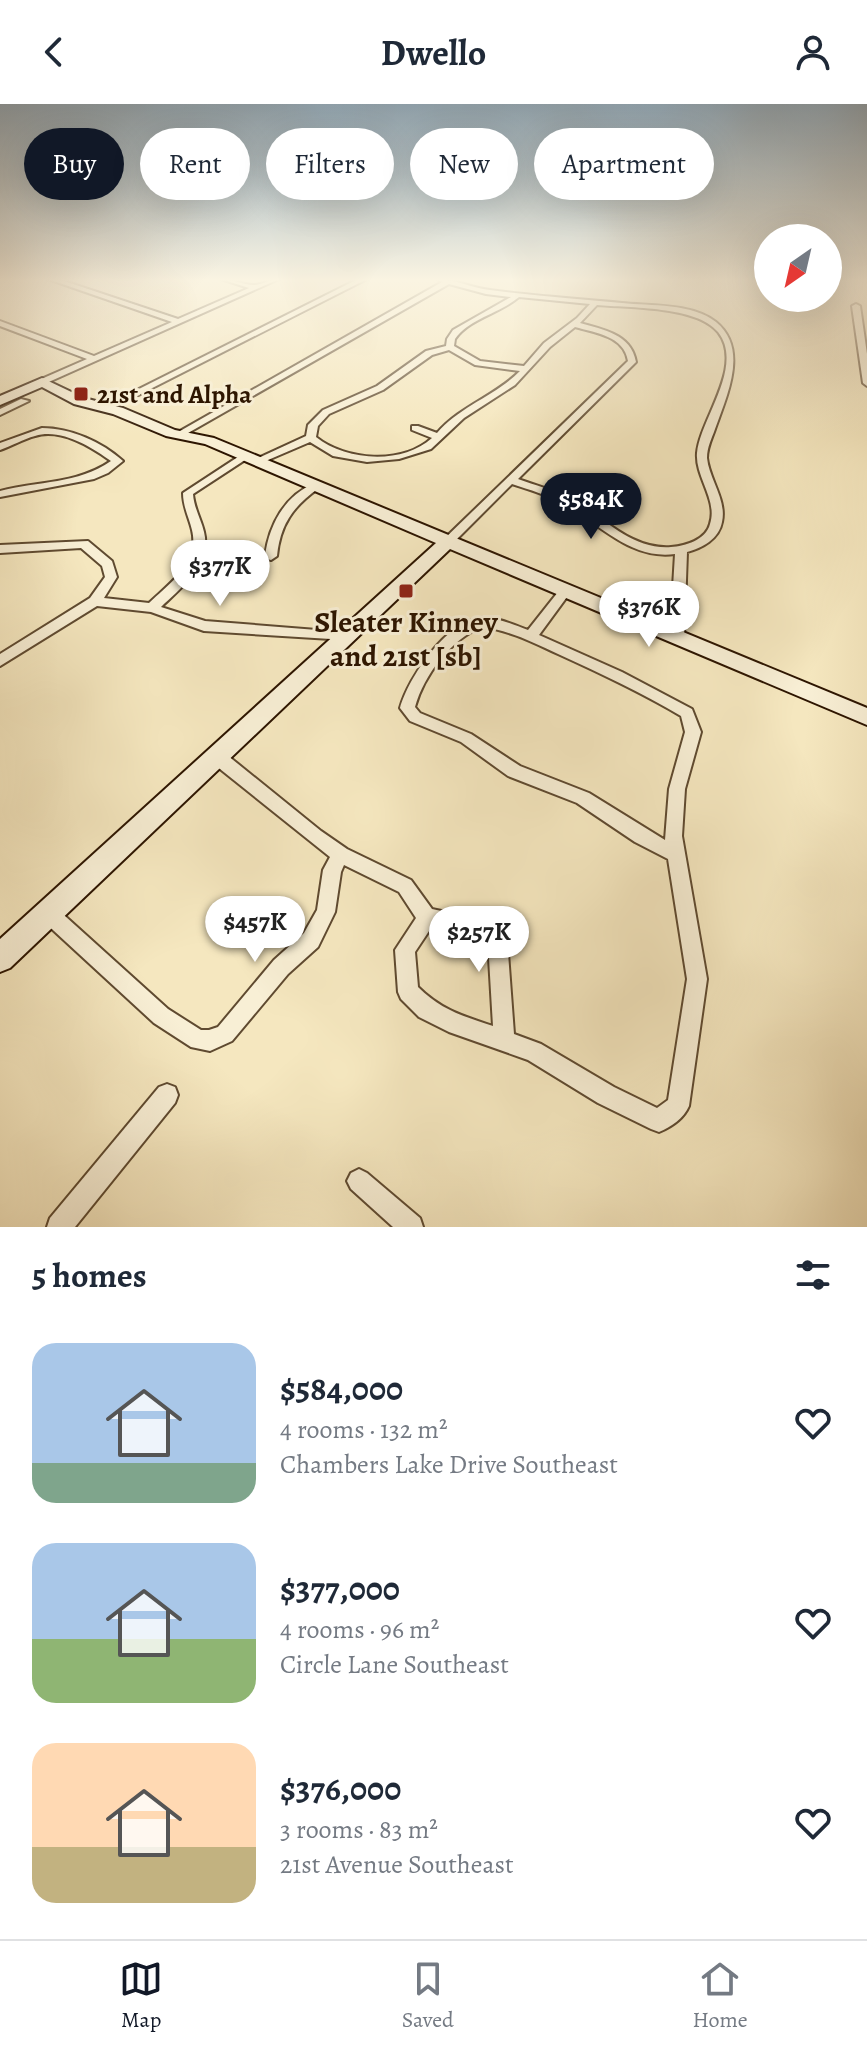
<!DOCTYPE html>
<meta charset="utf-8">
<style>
:root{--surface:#fff;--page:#f2f2f3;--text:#1f2937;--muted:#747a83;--line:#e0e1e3;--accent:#111827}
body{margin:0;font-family:Alegreya,serif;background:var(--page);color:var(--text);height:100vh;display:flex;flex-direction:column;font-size:30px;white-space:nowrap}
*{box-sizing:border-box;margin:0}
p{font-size:26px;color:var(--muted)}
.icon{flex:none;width:44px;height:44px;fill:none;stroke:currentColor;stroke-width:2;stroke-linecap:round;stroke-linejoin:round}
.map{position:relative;height:1123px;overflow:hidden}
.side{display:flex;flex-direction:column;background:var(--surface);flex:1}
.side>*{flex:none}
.guide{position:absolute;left:24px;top:24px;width:820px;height:72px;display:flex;gap:16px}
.needle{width:52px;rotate:214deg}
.controls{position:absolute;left:754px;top:120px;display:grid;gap:16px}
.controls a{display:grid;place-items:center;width:88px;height:88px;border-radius:50%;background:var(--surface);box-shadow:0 8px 32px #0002;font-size:40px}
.price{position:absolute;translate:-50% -68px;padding:0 18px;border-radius:28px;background:#fff;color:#222;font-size:26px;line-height:52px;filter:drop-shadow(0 2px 4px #0008)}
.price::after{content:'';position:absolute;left:50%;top:48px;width:24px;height:18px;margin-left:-12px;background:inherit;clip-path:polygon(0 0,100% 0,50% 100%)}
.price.current{background:var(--accent);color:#fff}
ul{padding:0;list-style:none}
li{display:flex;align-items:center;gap:24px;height:200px;padding:0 32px}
li span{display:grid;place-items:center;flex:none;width:224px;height:160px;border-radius:24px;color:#555}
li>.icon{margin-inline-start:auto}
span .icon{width:96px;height:96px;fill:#fffc;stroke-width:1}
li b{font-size:34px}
h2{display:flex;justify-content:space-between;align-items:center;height:96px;padding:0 32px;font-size:34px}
.chip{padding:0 28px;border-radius:36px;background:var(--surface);box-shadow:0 8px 32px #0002;font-size:28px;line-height:72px}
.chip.current{background:var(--accent);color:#fff}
header{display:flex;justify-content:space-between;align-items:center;height:104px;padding:0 32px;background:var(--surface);font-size:36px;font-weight:700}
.dock{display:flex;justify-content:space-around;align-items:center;height:112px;border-top:2px solid var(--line);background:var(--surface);font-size:22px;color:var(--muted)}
.dock a{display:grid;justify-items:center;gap:4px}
.dock .current{color:var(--accent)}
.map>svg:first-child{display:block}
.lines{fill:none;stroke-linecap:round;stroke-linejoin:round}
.street-casing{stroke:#5f4a30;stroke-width:4}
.secondary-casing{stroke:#2d1500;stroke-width:4}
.street{fill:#f8efd5;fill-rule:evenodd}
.secondary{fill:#f8efd5;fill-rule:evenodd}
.poi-dot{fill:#8f2418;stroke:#f8efd5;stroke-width:3}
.labels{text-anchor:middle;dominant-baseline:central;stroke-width:6;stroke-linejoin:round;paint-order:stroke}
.far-poi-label{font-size:26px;font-weight:bold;fill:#2d1500;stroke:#f8efd5;text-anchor:start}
.poi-label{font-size:30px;font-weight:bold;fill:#2d1500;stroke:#f8efd5}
</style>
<header><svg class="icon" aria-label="back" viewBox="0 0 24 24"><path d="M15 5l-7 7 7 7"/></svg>Dwello<svg class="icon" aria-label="person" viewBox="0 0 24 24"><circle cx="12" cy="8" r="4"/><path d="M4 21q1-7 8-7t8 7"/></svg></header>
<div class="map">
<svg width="867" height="1123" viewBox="0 0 867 1123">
<rect width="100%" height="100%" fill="#f5e7bf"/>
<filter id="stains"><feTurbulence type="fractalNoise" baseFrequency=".0025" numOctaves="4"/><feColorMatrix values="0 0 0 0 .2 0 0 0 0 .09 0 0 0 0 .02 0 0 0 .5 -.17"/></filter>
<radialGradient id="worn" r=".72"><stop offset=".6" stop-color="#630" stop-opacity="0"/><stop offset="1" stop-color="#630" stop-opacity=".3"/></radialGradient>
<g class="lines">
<defs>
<g id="street">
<path d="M48 175H58L178 215 249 184 221 175C232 175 243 181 254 181 262 181 270 175 279 175L42 281 39 280V276L87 255 0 222V217L94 252 172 218Z"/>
<polygon points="358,175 367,175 109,306 101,304"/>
<path d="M437 175C455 175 472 184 490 186 534 192 579 195 622 199 651 202 692 199 716 218 749 245 727 291 715 325 712 334 707 343 707 354 709 375 727 396 722 418 719 435 702 444 687 448L684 533 682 536H672L670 533 675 450C630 456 600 420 564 400 548 391 530 386 512 380L452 440 448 441 442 437 628 257C624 232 596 229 575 223L550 243 515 281 464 314 431 345 399 355 367 358 333 352 310 338 261 359 252 357 306 332 308 321 323 306 377 282 426 247 446 242 447 235 453 226 511 193 486 190 449 180 181 333 173 331 442 178ZM519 193 590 200 577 214 544 239 524 262 480 257 454 242 455 235C470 214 499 210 519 193ZM597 201C629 204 697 202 718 228 745 262 700 315 697 349 695 373 718 396 710 420 706 436 685 442 671 443 630 446 602 411 569 394 553 386 535 381 518 375L636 258C631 230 604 226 580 219ZM449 246 475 261 520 267C495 292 460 302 437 329L418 322H412V326L432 334C402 361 346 357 316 333L318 322 329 310 383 286 432 251Z"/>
<polygon points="856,200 860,202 867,250 867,282 863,279 852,202"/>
<polygon points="21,295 29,297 0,311 0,305"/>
<path d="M42 324C71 324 102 338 123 357L108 369 94 375 0 393V387C38 377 78 380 111 357 91 343 61 324 35 332 23 335 12 342 0 346V339Z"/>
<path d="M244 349 248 350V354L193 390C194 404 201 415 204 428 212 460 182 483 161 503L205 517 342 528 347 530 349 533 347 536 204 527 151 508 97 502 0 562V550L90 494 105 473 102 462 81 444 0 449V441L88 437 112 457 117 473 104 494 149 499C170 479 200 459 192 426 189 413 183 403 183 389Z"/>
<path d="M315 379 319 380V384C293 402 280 421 277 452L271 456 267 455 265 452C269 421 285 391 315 379Z"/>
<path d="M566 482 572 486 539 531 622 568 692 605 701 628 685 685 682 732 707 875 689 1002C684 1014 671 1023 659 1028L651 1025 598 999 528 956 449 928 419 913 401 895 398 888 395 846 416 814 399 788 344 761 341 768 335 808 318 843 288 870 232 937 210 947 191 943 154 919 41 815 39 809 41 803 48 800 55 803 168 905 201 926H209L218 923 274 856 304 829 317 806 323 766 330 753 210 657 208 652 210 647 216 645 222 647 321 727 347 745 411 776 432 805C456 809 498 826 508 849L514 930 541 940 614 983 657 1004 668 996 687 875 668 755 635 738 577 699 508 672 461 638 410 617 400 604C409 573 445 519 480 514 495 512 514 521 528 526L562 483ZM482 523C509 526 534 539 558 550 600 569 642 589 681 612L685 628 669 685 665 736 589 689 520 662 471 630 420 609 415 603C424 571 451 535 482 523ZM431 824 459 832 489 854 493 922C463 912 441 906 418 883L415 848Z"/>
<polygon points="167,980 175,983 178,991 175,999 75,1123 47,1123 50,1114 159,983"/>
<polygon points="359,1065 367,1069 420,1114 423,1123 393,1123 351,1085 347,1077 351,1069"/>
</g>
<polygon id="secondary" points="42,274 84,294 123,304 175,326 214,334 867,604 867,621 450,445 10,864 0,868 0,835 436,439 205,340 166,332 113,310 74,300 42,283 0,301 0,292"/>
</defs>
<use href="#street" class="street-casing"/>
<use href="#secondary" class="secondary-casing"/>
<use href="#street" class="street"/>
<use href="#secondary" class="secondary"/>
</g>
<linearGradient id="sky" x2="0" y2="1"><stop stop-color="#92acbe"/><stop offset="0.53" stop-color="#faf4e2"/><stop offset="1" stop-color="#faf4e2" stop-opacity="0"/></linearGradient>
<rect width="867" height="332" fill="url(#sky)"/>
<g class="poi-dot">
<rect x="73" y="282" width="16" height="16" rx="4"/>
<rect x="398" y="479" width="16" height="16" rx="4"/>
</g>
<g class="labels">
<g class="far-poi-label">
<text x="97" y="290">21st and Alpha</text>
</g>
<g class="poi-label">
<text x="406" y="518">Sleater Kinney<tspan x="406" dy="34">and 21st [sb]</tspan></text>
</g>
</g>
<rect width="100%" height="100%" filter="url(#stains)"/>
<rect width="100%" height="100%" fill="url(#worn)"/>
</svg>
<div class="controls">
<a><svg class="needle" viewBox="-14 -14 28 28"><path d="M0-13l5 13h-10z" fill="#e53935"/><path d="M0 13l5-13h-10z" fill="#747a83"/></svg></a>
</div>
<b class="price current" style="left:591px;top:437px">$584K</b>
<b class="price" style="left:220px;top:504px">$377K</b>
<b class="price" style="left:649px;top:545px">$376K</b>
<b class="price" style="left:255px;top:860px">$457K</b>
<b class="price" style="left:479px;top:870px">$257K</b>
<div class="guide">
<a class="chip current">Buy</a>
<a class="chip">Rent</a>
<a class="chip">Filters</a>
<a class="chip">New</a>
<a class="chip">Apartment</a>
</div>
</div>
<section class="side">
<h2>5 homes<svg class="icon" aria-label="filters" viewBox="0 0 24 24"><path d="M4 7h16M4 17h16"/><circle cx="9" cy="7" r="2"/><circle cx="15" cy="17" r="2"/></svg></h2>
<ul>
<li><span style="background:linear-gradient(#a9c7e8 75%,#7fa58c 0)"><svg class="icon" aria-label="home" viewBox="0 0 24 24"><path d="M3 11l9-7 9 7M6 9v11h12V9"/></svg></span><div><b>$584,000</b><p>4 rooms · 132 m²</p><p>Chambers Lake Drive Southeast</p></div><svg class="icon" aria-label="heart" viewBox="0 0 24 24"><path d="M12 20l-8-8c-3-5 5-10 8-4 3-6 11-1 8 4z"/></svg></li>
<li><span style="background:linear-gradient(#a9c7e8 60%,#8fb573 0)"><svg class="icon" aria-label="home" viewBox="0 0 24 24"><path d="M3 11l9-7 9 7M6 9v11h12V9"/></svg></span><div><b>$377,000</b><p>4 rooms · 96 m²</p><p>Circle Lane Southeast</p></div><svg class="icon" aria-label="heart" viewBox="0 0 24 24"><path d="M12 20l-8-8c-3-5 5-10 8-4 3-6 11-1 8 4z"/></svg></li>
<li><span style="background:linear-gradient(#ffd9b3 65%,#c2b280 0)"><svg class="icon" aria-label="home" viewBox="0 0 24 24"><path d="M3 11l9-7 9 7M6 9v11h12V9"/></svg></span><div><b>$376,000</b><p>3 rooms · 83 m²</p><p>21st Avenue Southeast</p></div><svg class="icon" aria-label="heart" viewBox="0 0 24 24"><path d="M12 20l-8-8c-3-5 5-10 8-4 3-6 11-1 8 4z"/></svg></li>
</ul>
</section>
<nav class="dock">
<a class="current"><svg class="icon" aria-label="map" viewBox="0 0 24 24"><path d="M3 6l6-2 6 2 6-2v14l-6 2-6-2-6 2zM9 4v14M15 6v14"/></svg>Map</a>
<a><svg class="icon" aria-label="saved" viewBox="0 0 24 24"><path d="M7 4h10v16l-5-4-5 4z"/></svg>Saved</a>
<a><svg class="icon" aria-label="home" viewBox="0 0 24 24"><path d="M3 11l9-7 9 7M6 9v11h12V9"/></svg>Home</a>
</nav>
